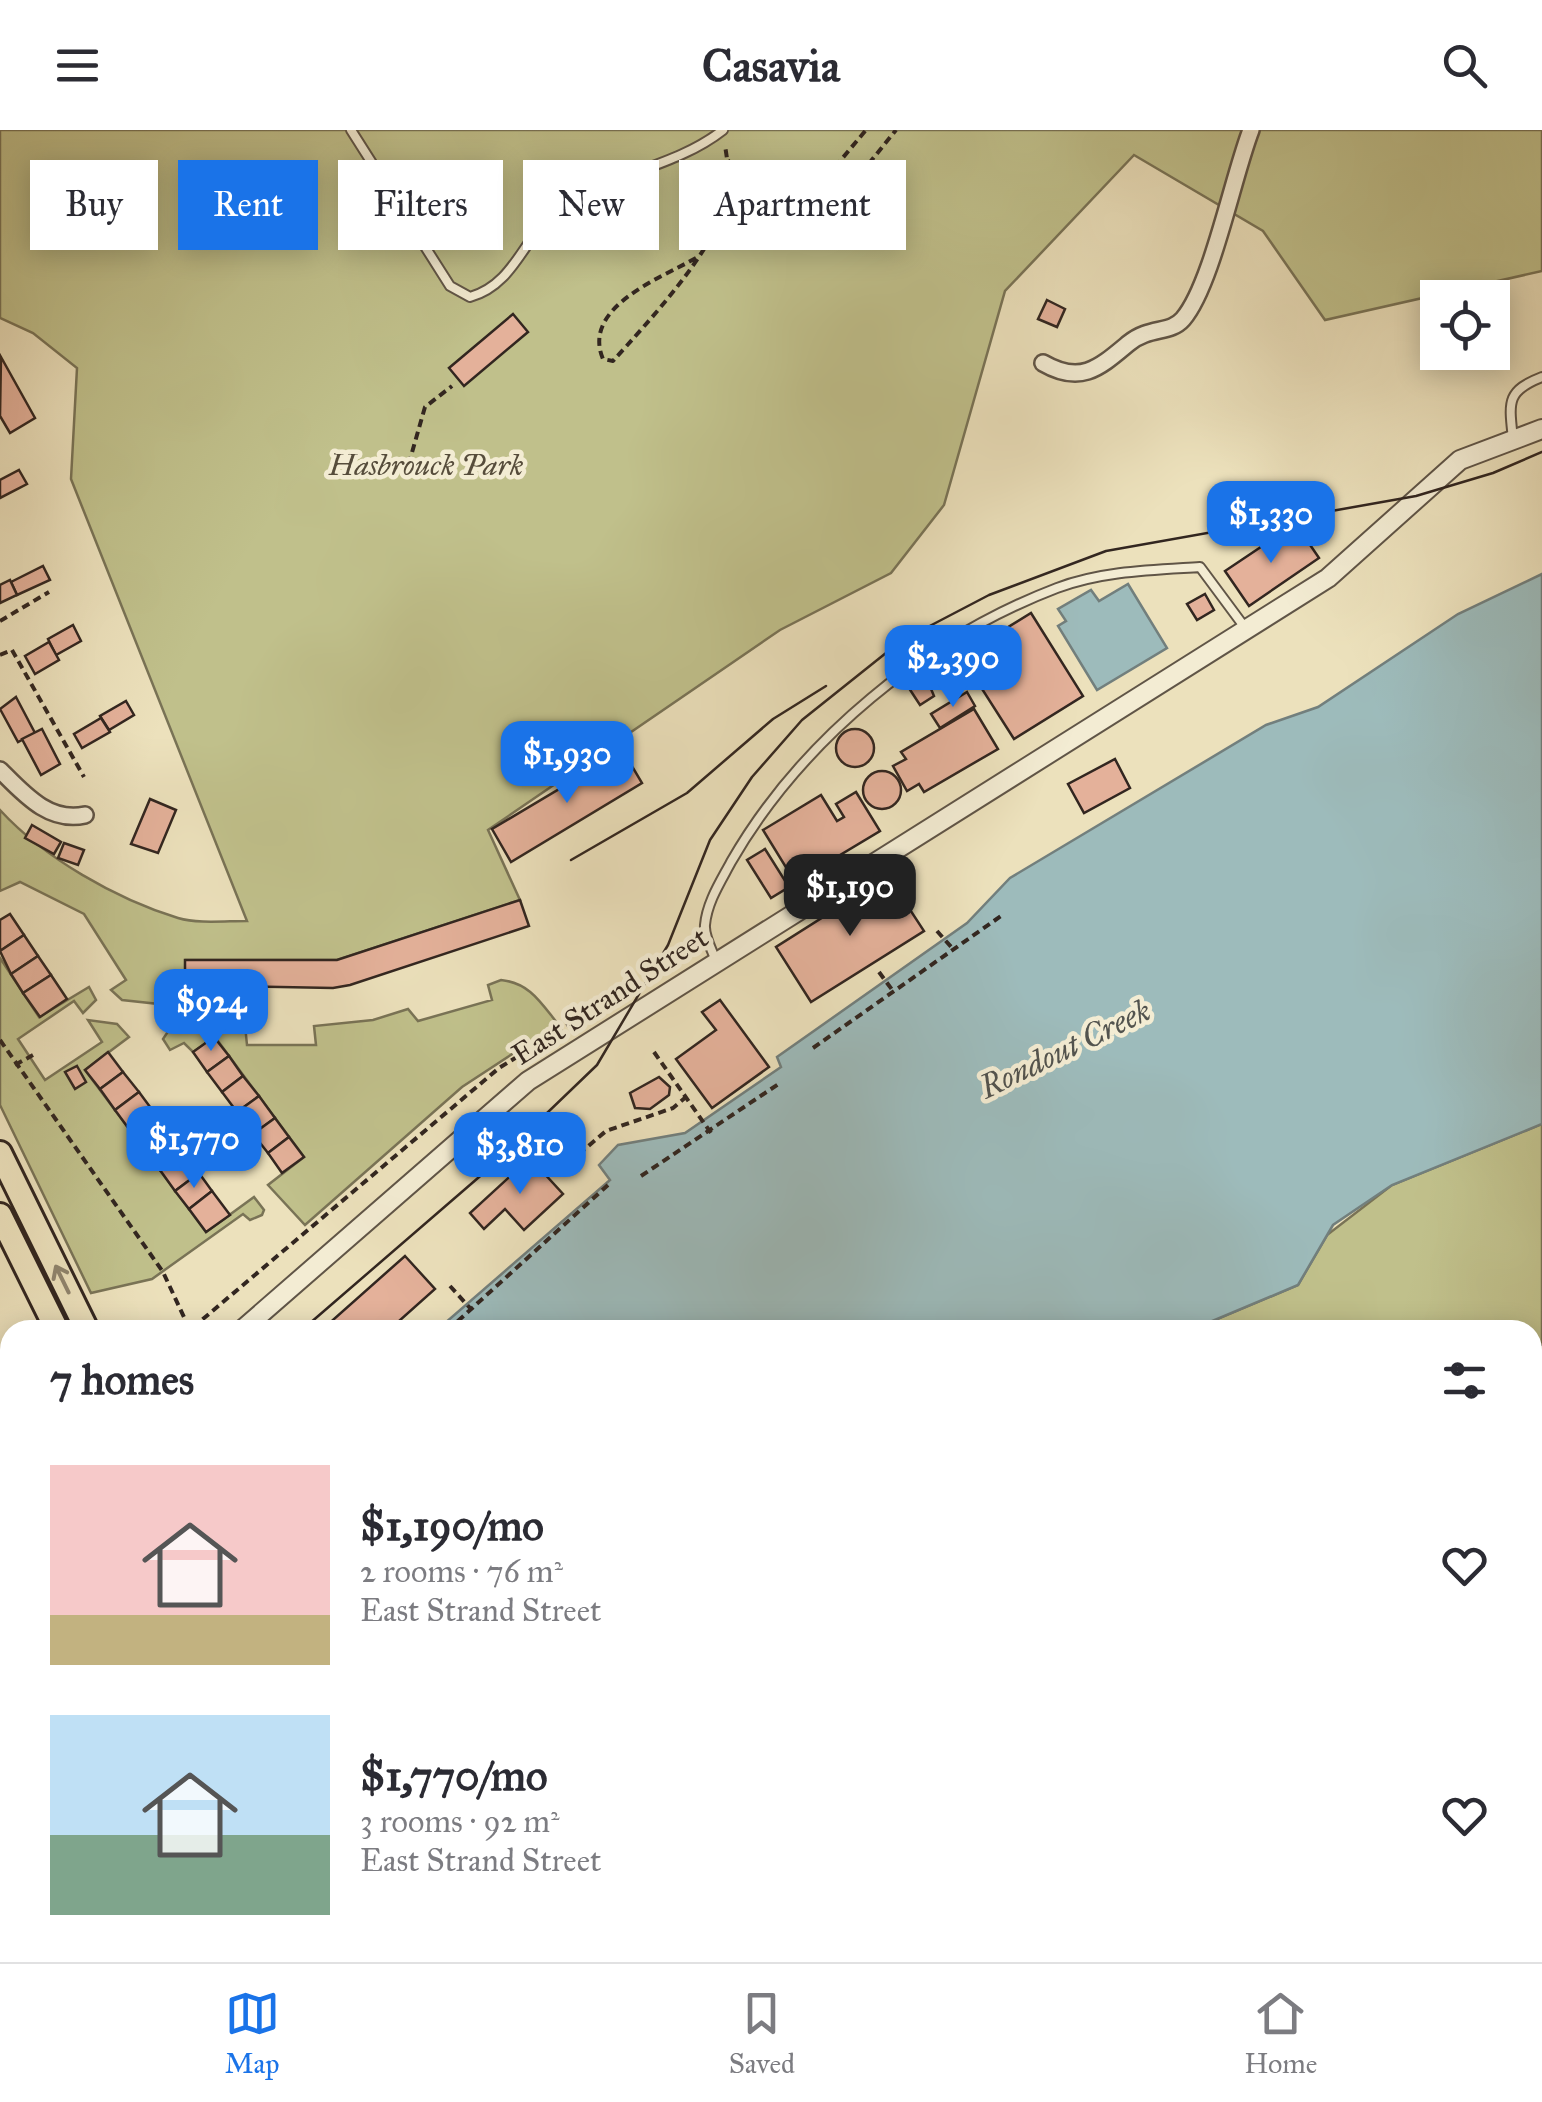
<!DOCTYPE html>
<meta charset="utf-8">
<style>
:root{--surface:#fff;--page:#f7f7f7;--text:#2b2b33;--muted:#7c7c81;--line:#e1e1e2;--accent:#1a73e8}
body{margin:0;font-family:"IM FELL Great Primer",serif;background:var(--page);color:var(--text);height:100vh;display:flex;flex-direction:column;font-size:38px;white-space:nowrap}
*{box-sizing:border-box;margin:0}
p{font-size:32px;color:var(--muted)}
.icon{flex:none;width:55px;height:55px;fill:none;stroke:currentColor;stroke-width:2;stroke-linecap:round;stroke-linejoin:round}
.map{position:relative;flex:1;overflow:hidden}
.details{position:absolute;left:0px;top:1190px;width:1542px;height:642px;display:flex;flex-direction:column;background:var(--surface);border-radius:30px 30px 0 0;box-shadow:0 5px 25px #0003}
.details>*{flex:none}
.top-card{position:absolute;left:30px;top:30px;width:1000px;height:90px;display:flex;gap:20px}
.controls{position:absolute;left:1420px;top:150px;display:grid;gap:20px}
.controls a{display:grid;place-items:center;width:90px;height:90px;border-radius:0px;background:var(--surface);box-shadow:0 5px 25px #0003;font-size:50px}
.price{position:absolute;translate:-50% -85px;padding:0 22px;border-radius:20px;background:var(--accent);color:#fff;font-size:32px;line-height:65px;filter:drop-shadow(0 2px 5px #0008)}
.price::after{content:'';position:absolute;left:50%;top:60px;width:30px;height:22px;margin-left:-15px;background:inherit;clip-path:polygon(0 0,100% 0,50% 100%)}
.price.active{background:#222;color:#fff}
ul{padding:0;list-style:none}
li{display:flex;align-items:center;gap:30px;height:250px;padding:0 50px}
li span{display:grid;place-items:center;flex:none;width:280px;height:200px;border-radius:0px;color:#555}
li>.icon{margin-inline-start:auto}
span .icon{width:120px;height:120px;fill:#fffc;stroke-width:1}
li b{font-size:42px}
h2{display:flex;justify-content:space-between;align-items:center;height:120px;padding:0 50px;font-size:42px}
.tag{padding:0 35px;border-radius:0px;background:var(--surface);box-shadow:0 5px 25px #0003;font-size:35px;line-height:90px}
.tag.active{background:var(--accent);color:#fff}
header{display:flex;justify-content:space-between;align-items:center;height:130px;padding:0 50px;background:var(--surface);font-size:45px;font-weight:700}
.tabs{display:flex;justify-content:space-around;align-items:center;height:140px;border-top:2px solid var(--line);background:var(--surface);font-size:28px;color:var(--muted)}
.tabs a{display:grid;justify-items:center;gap:5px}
.tabs .active{color:var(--accent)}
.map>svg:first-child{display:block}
.green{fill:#c0c08b;stroke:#797356;stroke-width:2.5}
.water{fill:#9dbbbb;stroke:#727f7d;stroke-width:2.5}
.building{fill:#e4b19a;stroke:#322620;stroke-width:2.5}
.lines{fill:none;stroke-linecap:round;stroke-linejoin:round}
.service-casing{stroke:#605547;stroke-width:12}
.minor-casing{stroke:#605547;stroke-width:20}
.tertiary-casing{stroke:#605547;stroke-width:22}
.primary-casing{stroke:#322620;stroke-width:28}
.path{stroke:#322620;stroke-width:4;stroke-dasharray:8 5;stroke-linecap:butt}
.service{stroke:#f3ecd3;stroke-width:8}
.minor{stroke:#f3ecd3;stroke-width:15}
.tertiary{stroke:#f3ecd3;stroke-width:18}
.primary{stroke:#ece1bc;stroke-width:22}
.tram{stroke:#322620;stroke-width:2.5}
.oneway{stroke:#8f846e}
.labels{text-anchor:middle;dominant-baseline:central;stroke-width:9;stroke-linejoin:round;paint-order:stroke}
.park-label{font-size:30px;font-style:italic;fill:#564c3b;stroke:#f3ecd3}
.street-label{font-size:30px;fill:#322620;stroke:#f3ecd3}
.water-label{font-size:32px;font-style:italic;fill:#52534e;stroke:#f3ecd3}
</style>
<header><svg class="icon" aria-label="menu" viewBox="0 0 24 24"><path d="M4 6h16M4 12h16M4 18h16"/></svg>Casavia<svg class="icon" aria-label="search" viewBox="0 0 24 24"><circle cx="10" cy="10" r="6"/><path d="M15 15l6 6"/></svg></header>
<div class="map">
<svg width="1542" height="1832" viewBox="0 0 1542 1832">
<rect width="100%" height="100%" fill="#ece1bc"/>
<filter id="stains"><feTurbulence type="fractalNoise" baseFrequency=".002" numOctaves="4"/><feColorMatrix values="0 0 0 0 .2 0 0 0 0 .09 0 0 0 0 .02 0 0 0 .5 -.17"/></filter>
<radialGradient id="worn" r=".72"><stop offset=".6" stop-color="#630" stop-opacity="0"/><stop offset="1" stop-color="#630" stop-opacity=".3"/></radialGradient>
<g class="green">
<path d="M0 0H1542V141L1325 190 1263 101 1134 25 1005 161 944 375 891 443 780 500 488 700 520 770 337 830H186L187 877 122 870 111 860 126 850 84 784 20 752 0 761V680C44 728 116 769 178 788 198 794 225 791 247 791L71 349 77 238 33 203 0 188Z"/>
<polygon points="0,828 39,887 89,857 96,870 83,883 74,871 18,909 45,950 102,912 88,890 117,894 129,907 85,940 206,1102 254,1067 264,1080 262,1085 250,1090 243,1084 152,1149 91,1163 0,975"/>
<path d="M501 850C530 853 541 873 558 894L462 957 305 1095 268 1055 304 1027 215 907 193 922 184 913 170 920 163 909 173 894 245 895 247 915H316L314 896 373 890 408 879 418 891 492 870 488 855Z"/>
<polygon points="1542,994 1542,1832 1476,1832 1475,1823 1532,1822 1532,1200 1191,1200 1298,1155 1327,1105 1392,1055"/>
</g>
<g class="water">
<polygon points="1542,444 1542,994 1392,1055 1333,1095 1298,1155 1191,1200 437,1200 610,1050 599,1035 618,1015 685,1003 781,937 777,927 967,793 1010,748 1266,595 1318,577 1458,484"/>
<polygon points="1128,454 1167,518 1097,560 1058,496 1066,491 1058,479 1091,460 1099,471"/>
<polygon points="10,1503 10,1822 230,1823 224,1832 0,1832 0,1509"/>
</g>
<g class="building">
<polygon points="1047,170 1065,179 1057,197 1038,189"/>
<polygon points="513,184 528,202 464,256 449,238"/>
<polygon points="1,227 35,288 10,303 0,286"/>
<polygon points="19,340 27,354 0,368 0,350"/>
<polygon points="1283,402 1289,411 1302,403 1319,428 1249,476 1225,441"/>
<polygon points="43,436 50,450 17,465 11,452"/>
<polygon points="10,450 17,465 0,473 0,455"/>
<polygon points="1205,464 1214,480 1197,490 1187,474"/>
<polygon points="1031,483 1083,566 1014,609 961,526"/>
<polygon points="73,495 81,511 56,525 48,509"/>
<polygon points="49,512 59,530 35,544 25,526"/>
<circle cx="940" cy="546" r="11"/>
<polygon points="923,540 934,566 920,575 905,552"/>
<polygon points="967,562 975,576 940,598 931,584"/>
<polygon points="16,567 35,603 18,612 0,579"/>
<polygon points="126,571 134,585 109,600 100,586"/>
<polygon points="974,579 998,619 924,662 919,654 907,661 893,636 906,629 901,622"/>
<polygon points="101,588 110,602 82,618 74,604"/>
<circle cx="855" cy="618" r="19"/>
<polygon points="42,599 60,634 41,645 22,609"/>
<polygon points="623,621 642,653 511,732 492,699"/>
<polygon points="1115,629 1130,658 1084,683 1068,654"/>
<circle cx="882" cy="660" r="19"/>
<polygon points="856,662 880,701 795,752 763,700 821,665 837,691 844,687 836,674"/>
<polygon points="150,669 176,680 158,723 131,714"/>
<polygon points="32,695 61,712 54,724 25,708"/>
<polygon points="64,713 84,720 78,735 58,728"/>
<polygon points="765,719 789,757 771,768 747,730"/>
<polygon points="888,746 924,801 811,872 776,817"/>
<polygon points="520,770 529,796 350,855 333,858 185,855 185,830 337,830"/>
<polygon points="10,784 24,805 0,821 0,790"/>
<polygon points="24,805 38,826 11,844 0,821"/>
<polygon points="38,826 51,845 23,863 11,844"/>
<polygon points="51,845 67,869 40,887 23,863"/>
<polygon points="720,870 769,937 712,978 676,929 716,900 702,882"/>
<polygon points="214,907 229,926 207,942 193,922"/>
<polygon points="108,922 123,942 100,959 85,940"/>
<polygon points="229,926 243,946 222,962 207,942"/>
<polygon points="77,936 86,952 75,959 65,942"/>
<polygon points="123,942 139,962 115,980 100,959"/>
<polygon points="243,946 259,966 237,982 222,962"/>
<polygon points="659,947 670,957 669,965 650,979 635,978 630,963"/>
<polygon points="139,962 153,981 129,999 115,980"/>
<polygon points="259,966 275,988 253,1004 237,982"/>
<polygon points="153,981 170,1004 146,1022 129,999"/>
<polygon points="275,988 289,1007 268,1023 253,1004"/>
<polygon points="170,1004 183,1022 160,1040 146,1022"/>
<polygon points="289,1007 304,1027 282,1043 268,1023"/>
<polygon points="183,1022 199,1043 175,1061 160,1040"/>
<polygon points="530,1028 563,1064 524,1100 505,1079 484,1099 470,1083"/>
<polygon points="199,1043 212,1061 189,1079 175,1061"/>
<polygon points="212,1061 230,1085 206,1102 189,1079"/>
<polygon points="405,1126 435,1159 389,1200 328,1200 325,1197"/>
<polygon points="1413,1822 1447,1822 1449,1831 1415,1832"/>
</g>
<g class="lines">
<defs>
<g id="service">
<path d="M351 0 450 156 470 167C517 154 525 101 562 76 612 43 676 37 723 0"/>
<path d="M1513 309C1509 272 1506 261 1542 247"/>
<path d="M716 831C712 820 704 806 705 795 707 772 721 751 731 732 801 610 926 508 1057 458 1102 441 1152 440 1200 437L1246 499"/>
<polyline points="1532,1228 1542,1220"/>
</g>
<g id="minor">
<path d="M1043 233C1081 255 1099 238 1129 213 1150 196 1170 204 1183 189 1212 155 1233 46 1251 0"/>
<path d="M0 640C24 664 49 693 85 685"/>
<polyline points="1475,1822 1476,1832"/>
<polyline points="741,1832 741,1822"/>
<polyline points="1151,1832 1190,1822"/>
</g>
<g id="tertiary">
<polyline points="242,1200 528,951 1328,448 1460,330 1542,299"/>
<polyline points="0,1365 10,1362"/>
</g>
<g id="primary">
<polyline points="0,1023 87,1200"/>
<polyline points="0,1085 57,1200"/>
<polyline points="368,1822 373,1832"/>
<polyline points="399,1822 404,1832"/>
</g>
</defs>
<use href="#service" class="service-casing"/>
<use href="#minor" class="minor-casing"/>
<use href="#tertiary" class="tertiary-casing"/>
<use href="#primary" class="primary-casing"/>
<g class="path">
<polyline points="728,30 752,66 833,78 896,0"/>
<polyline points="732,33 789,61 825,49 866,0"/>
<path d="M696 128C661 148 581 177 603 229L613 231C648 192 714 122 726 71 730 54 728 32 725 16"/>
<polyline points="405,347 425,277 452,256"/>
<polyline points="0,491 49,462"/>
<polyline points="0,525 12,520 84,647"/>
<polyline points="937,801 953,819"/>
<polyline points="879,842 893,861"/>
<polyline points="0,910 163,1142 190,1200 499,938 614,867"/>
<polyline points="813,918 1001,786"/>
<polyline points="654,922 711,1003"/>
<polyline points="15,935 33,925"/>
<polyline points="559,1041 606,1001 673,978 686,967"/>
<polyline points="641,1046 780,953"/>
<polyline points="450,1156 470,1178"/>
<polyline points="448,1200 608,1055"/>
<polyline points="0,1320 10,1323"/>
<polyline points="0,1501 10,1496"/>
</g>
<use href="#service" class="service"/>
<use href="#minor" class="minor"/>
<use href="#tertiary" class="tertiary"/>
<use href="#primary" class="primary"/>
<g class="tram">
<polyline points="571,730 687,663 773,589 826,556"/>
<polyline points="302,1200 493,1035 597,935 668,815 710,710 752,647 802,590 901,511 989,465 1106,421 1416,366 1493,343 1542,322"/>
</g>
</g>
<defs><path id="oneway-shaft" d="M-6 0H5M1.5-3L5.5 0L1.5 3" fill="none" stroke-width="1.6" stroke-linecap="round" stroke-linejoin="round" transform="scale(2.5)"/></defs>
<use class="oneway" href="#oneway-shaft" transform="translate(62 1149) rotate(-116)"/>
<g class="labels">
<g class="park-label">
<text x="426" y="335">Hasbrouck Park</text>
</g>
<g class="street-label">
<text transform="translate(610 866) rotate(-33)">East Strand Street</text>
</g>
<g class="water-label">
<text transform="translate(1065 919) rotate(-26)">Rondout Creek</text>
</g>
</g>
<rect width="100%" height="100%" filter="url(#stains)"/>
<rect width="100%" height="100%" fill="url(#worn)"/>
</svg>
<div class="controls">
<a><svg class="icon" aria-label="locate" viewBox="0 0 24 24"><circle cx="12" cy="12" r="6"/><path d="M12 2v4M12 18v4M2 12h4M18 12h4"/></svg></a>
</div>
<b class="price" style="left:1271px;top:436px">$1,330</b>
<b class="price" style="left:953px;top:580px">$2,390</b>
<b class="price" style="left:567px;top:676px">$1,930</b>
<b class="price active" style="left:850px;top:809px">$1,190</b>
<b class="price" style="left:211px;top:924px">$924</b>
<b class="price" style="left:194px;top:1061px">$1,770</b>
<b class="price" style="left:520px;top:1067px">$3,810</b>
<div class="top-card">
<a class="tag">Buy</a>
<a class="tag active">Rent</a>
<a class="tag">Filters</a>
<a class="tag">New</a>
<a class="tag">Apartment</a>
</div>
<section class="details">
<h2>7 homes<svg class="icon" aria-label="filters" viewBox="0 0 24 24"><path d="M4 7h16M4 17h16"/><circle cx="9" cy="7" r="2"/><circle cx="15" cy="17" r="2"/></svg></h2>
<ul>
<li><span style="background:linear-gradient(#f6c9c9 75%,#c2b280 0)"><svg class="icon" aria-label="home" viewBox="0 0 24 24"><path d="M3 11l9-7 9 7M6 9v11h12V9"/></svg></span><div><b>$1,190/mo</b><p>2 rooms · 76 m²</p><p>East Strand Street</p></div><svg class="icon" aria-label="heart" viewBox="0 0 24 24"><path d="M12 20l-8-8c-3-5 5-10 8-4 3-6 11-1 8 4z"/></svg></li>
<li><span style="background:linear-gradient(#bfe0f5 60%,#7fa58c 0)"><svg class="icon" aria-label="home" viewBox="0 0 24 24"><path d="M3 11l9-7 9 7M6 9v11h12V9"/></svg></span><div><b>$1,770/mo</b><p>3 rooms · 92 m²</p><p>East Strand Street</p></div><svg class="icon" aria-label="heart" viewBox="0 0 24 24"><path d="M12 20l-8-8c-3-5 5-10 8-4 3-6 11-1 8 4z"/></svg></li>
</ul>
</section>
</div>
<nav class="tabs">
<a class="active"><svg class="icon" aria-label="map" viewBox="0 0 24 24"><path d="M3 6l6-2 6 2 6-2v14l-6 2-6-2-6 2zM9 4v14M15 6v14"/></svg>Map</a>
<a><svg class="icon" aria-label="saved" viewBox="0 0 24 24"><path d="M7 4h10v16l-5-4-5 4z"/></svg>Saved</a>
<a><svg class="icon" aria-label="home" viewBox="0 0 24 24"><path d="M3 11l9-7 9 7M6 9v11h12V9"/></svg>Home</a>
</nav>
